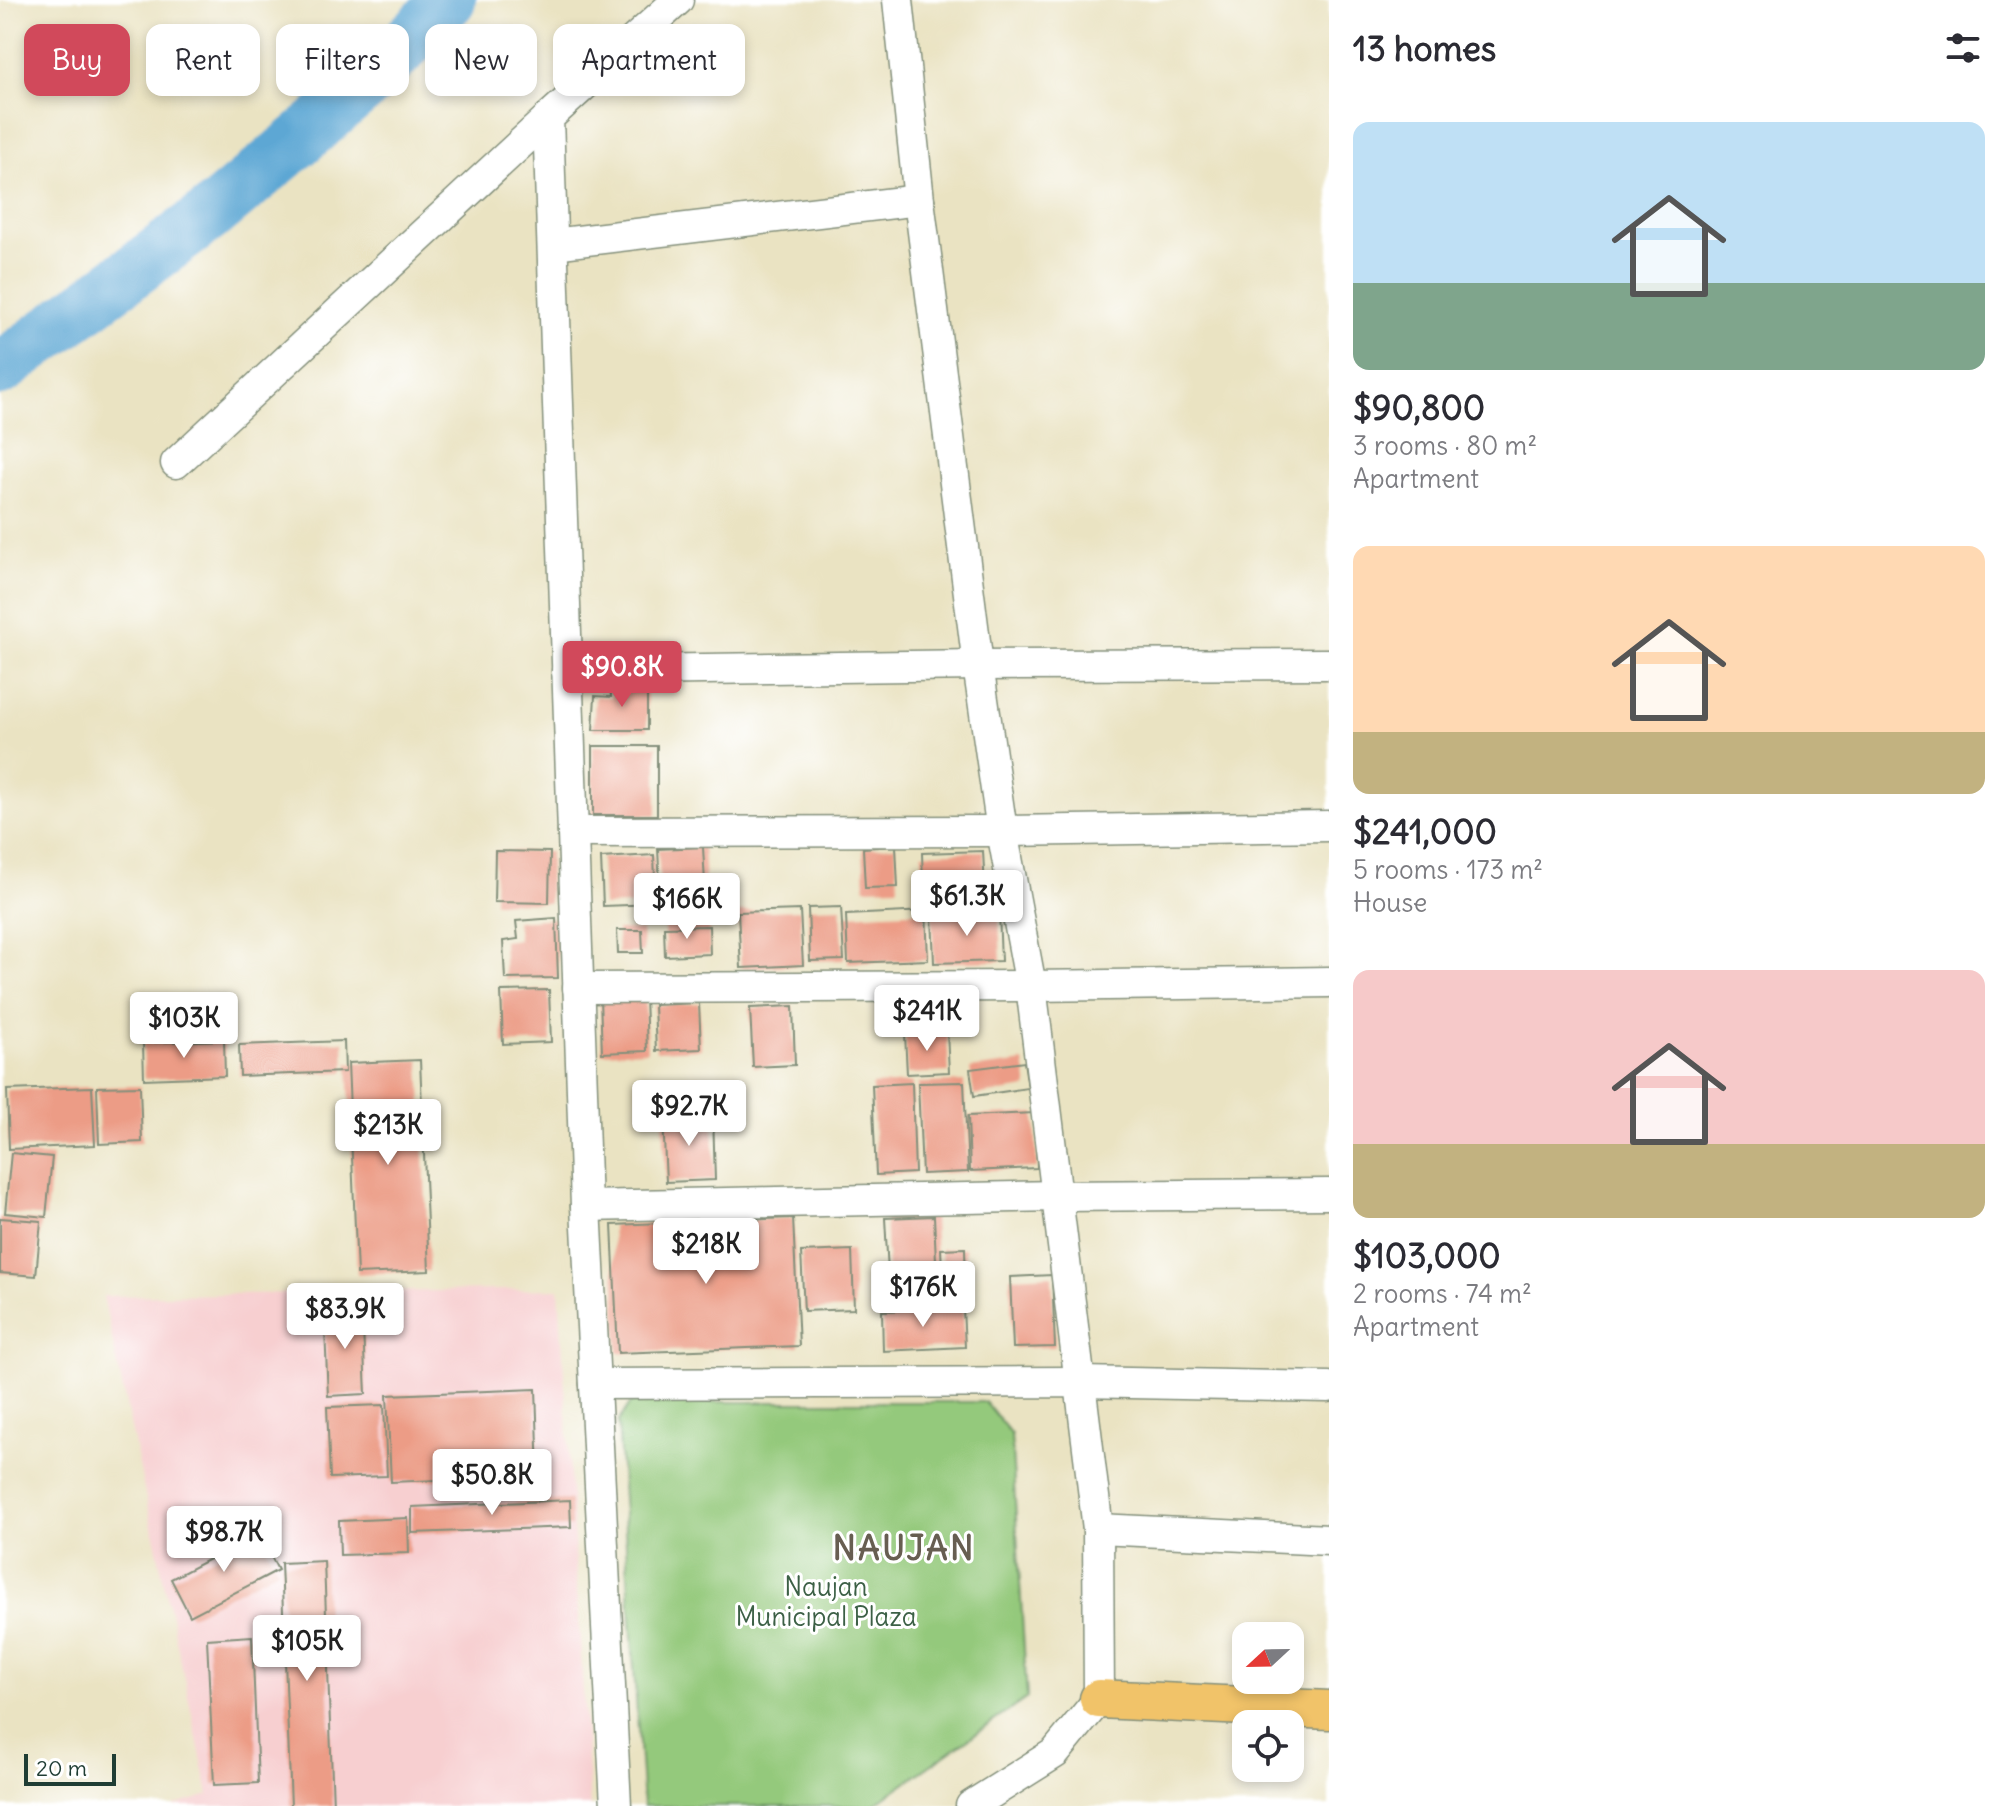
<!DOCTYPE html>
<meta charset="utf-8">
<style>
:root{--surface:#fff;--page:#f7f7f7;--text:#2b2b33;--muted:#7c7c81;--accent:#d1495b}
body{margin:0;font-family:Delius,sans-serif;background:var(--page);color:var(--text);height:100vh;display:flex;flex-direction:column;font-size:30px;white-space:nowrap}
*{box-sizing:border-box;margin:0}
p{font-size:26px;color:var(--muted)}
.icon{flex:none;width:44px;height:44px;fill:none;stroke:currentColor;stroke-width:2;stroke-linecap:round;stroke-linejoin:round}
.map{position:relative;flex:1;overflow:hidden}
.details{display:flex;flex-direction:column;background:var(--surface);width:680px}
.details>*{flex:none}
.banner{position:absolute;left:24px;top:24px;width:760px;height:72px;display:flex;gap:16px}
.needle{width:52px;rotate:248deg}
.buttons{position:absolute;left:1232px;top:1622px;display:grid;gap:16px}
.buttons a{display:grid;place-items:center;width:72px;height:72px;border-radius:16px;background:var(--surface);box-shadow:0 4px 12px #0003;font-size:40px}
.scale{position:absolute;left:24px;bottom:20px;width:92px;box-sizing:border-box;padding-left:8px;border:4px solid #1f3d34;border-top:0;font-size:22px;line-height:28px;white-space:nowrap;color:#1f3d34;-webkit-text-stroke:6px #fff;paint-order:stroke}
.price{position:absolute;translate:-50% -68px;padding:0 18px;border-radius:8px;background:#fff;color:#222;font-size:26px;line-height:52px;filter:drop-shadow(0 2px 4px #0008)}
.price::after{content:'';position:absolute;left:50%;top:48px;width:24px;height:18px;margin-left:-12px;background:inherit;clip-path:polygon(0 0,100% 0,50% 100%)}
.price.on{background:var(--accent);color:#fff}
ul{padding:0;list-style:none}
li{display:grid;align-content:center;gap:16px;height:424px;padding:0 24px}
li span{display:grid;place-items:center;height:248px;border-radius:16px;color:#555}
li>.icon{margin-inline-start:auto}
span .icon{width:144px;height:144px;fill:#fffc;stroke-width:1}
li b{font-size:34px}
h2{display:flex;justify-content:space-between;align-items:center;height:96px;padding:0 24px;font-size:34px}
.tag{padding:0 28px;border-radius:16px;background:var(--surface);box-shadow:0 4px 12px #0003;font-size:28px;line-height:72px}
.tag.on{background:var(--accent);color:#fff}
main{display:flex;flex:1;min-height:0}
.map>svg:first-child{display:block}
.built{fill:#f7cfd0}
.green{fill:#94c97b;stroke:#5a8358;stroke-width:2}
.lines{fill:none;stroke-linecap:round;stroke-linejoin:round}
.river{stroke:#5da7d4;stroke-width:54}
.building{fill:#ec9c86}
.minor-casing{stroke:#84907b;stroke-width:33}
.major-casing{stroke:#84907b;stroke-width:41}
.minor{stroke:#fff;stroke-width:30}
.major{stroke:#f1c369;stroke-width:38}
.labels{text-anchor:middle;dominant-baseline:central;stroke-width:6;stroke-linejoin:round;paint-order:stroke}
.park-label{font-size:26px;fill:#3c6046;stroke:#fff}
.district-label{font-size:34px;font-weight:bold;letter-spacing:2px;fill:#675e51;stroke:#fff}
</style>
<main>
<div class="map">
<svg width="1329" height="1806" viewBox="0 0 1329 1806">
<rect width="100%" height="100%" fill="#fff"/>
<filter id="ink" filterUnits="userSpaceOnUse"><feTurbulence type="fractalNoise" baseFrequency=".0125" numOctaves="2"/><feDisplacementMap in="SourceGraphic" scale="16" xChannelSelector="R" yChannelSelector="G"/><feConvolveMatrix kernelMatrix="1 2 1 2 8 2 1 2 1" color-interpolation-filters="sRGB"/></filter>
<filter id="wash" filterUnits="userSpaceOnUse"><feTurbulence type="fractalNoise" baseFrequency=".006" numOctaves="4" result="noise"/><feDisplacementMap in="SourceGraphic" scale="32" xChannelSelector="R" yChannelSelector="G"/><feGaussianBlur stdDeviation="1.8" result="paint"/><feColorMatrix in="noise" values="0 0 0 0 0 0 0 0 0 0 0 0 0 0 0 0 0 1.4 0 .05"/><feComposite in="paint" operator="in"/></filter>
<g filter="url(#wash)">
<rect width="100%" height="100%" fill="#eae3c2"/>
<polygon class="built" points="559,1289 590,1806 173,1806 209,1795 103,1296"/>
<polygon class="green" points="631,1402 985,1402 1011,1434 1027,1698 872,1806 643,1806 618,1422"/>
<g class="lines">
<polyline class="river" points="0,369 215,211 364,86 449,0"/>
</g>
<g id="blocks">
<g class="building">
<polygon points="610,685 647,687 647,730 593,730 595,696 611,697"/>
<rect x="593" y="746" width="64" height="69"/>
<polygon points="896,846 898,887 865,888 863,848"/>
<polygon points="703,847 706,902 661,904 658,849"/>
<polygon points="495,851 550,852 549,903 494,902"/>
<polygon points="983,851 986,908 924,910 922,853"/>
<polygon points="654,855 656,904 603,906 601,858"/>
<polygon points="841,907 844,960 810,961 808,908"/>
<polygon points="800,910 803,965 741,968 738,912"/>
<polygon points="926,911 928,960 848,963 846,915"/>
<polygon points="999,912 1001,961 934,963 932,915"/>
<polygon points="556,918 558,978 505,979 503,941 518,939 516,921"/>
<polygon points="709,926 710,954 665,956 664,927"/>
<polygon points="617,930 642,930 643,953 618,953"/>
<polygon points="549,990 551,1042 503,1044 501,991"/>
<polygon points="645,996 647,1051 602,1053 600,998"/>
<polygon points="699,1003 701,1049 656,1051 654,1005"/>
<polygon points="793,1006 795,1065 753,1067 750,1008"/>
<polygon points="947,1032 949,1072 907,1074 905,1034"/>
<polygon points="224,1040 225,1076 144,1079 143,1043"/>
<polygon points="344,1041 345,1072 240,1076 239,1045"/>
<polygon points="420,1060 429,1271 357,1274 348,1063"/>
<polygon points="1024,1062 1028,1088 974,1096 970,1069"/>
<polygon points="964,1082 968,1172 922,1174 918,1083"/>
<polygon points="912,1083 915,1173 876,1175 872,1085"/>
<polygon points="140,1086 142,1142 99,1144 97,1087"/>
<polygon points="92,1087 95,1145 9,1149 7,1090"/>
<polygon points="1035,1113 1037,1168 970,1171 968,1116"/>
<polygon points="713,1115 715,1180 666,1182 663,1117"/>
<polygon points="11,1153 52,1157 46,1217 5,1213"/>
<polygon points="934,1216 938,1306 890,1308 885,1218"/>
<polygon points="0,1218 41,1221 36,1276 0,1273"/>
<polygon points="793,1218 799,1346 618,1353 612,1225"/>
<polygon points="965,1248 966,1288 943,1289 941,1249"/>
<polygon points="852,1250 854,1309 804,1311 801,1252"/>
<polygon points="1052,1275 1055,1347 1013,1348 1010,1277"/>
<polygon points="362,1307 366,1394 328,1396 324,1308"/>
<polygon points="963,1308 965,1347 883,1351 882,1311"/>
<polygon points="536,1389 539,1476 391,1482 387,1395"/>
<polygon points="384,1405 387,1476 330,1478 327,1407"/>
<polygon points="570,1500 571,1527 412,1533 412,1507"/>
<polygon points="408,1518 409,1553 340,1555 339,1521"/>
<polygon points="259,1533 278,1570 190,1616 171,1579"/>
<polygon points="324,1561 333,1806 291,1806 281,1563"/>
<polygon points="252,1636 258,1783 214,1785 207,1639"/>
</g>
</g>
</g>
<g filter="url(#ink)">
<use href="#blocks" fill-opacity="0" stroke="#84907b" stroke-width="2"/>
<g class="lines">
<defs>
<g id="minor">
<polyline points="898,0 919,200 978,665 1002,831 1031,986 1098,1529 1099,1699 1055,1753 971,1806"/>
<polyline points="553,244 919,200"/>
<polyline points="176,463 548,118"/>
<polyline points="567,671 978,665 1329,664"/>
<polyline points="573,832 1002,831 1329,826"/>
<polyline points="578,988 1031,986 1329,982"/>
<polyline points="586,1206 1057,1196 1329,1194"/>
<polyline points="595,1384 1080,1382 1329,1387"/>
<polyline points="1098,1529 1329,1540"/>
<polyline points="616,1806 586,1206 548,118 678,0"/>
</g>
<polyline id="major" points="1099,1699 1329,1710"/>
</defs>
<use href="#minor" class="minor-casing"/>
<use href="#major" class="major-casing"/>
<use href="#minor" class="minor"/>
<use href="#major" class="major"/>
</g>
</g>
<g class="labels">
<g class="park-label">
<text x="826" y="1586">Naujan<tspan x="826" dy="30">Municipal Plaza</tspan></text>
</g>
<g class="district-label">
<text x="904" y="1547">NAUJAN</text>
</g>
</g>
</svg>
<div class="buttons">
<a><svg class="needle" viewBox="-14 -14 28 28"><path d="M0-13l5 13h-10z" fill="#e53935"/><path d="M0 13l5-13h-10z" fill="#7c7c81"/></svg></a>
<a><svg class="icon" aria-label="locate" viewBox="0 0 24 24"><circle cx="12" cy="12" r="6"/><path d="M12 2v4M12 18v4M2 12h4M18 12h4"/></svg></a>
</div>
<div class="scale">20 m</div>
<b class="price on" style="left:622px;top:709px">$90.8K</b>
<b class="price" style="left:967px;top:938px">$61.3K</b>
<b class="price" style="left:687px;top:941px">$166K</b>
<b class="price" style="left:927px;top:1053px">$241K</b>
<b class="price" style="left:184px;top:1060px">$103K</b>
<b class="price" style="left:689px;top:1148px">$92.7K</b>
<b class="price" style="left:388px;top:1167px">$213K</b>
<b class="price" style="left:706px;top:1286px">$218K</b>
<b class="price" style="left:923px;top:1329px">$176K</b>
<b class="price" style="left:345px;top:1351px">$83.9K</b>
<b class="price" style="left:492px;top:1517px">$50.8K</b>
<b class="price" style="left:224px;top:1574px">$98.7K</b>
<b class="price" style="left:307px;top:1683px">$105K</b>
<div class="banner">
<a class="tag on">Buy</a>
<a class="tag">Rent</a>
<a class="tag">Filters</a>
<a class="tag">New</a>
<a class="tag">Apartment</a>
</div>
</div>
<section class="details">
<h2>13 homes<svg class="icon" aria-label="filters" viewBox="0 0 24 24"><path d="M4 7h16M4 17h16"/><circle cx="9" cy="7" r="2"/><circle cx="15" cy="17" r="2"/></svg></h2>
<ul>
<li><span style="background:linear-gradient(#bfe0f5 65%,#7fa58c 0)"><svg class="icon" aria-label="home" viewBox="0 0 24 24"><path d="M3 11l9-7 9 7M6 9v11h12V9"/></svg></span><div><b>$90,800</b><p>3 rooms · 80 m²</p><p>Apartment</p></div></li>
<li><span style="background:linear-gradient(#ffd9b3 75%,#c2b280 0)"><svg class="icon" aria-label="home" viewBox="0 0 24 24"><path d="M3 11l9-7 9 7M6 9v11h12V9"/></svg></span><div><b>$241,000</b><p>5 rooms · 173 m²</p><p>House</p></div></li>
<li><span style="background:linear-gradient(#f6c9c9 70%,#c2b280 0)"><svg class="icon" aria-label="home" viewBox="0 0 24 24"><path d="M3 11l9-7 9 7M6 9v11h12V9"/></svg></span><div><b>$103,000</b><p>2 rooms · 74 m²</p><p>Apartment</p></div></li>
</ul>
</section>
</main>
